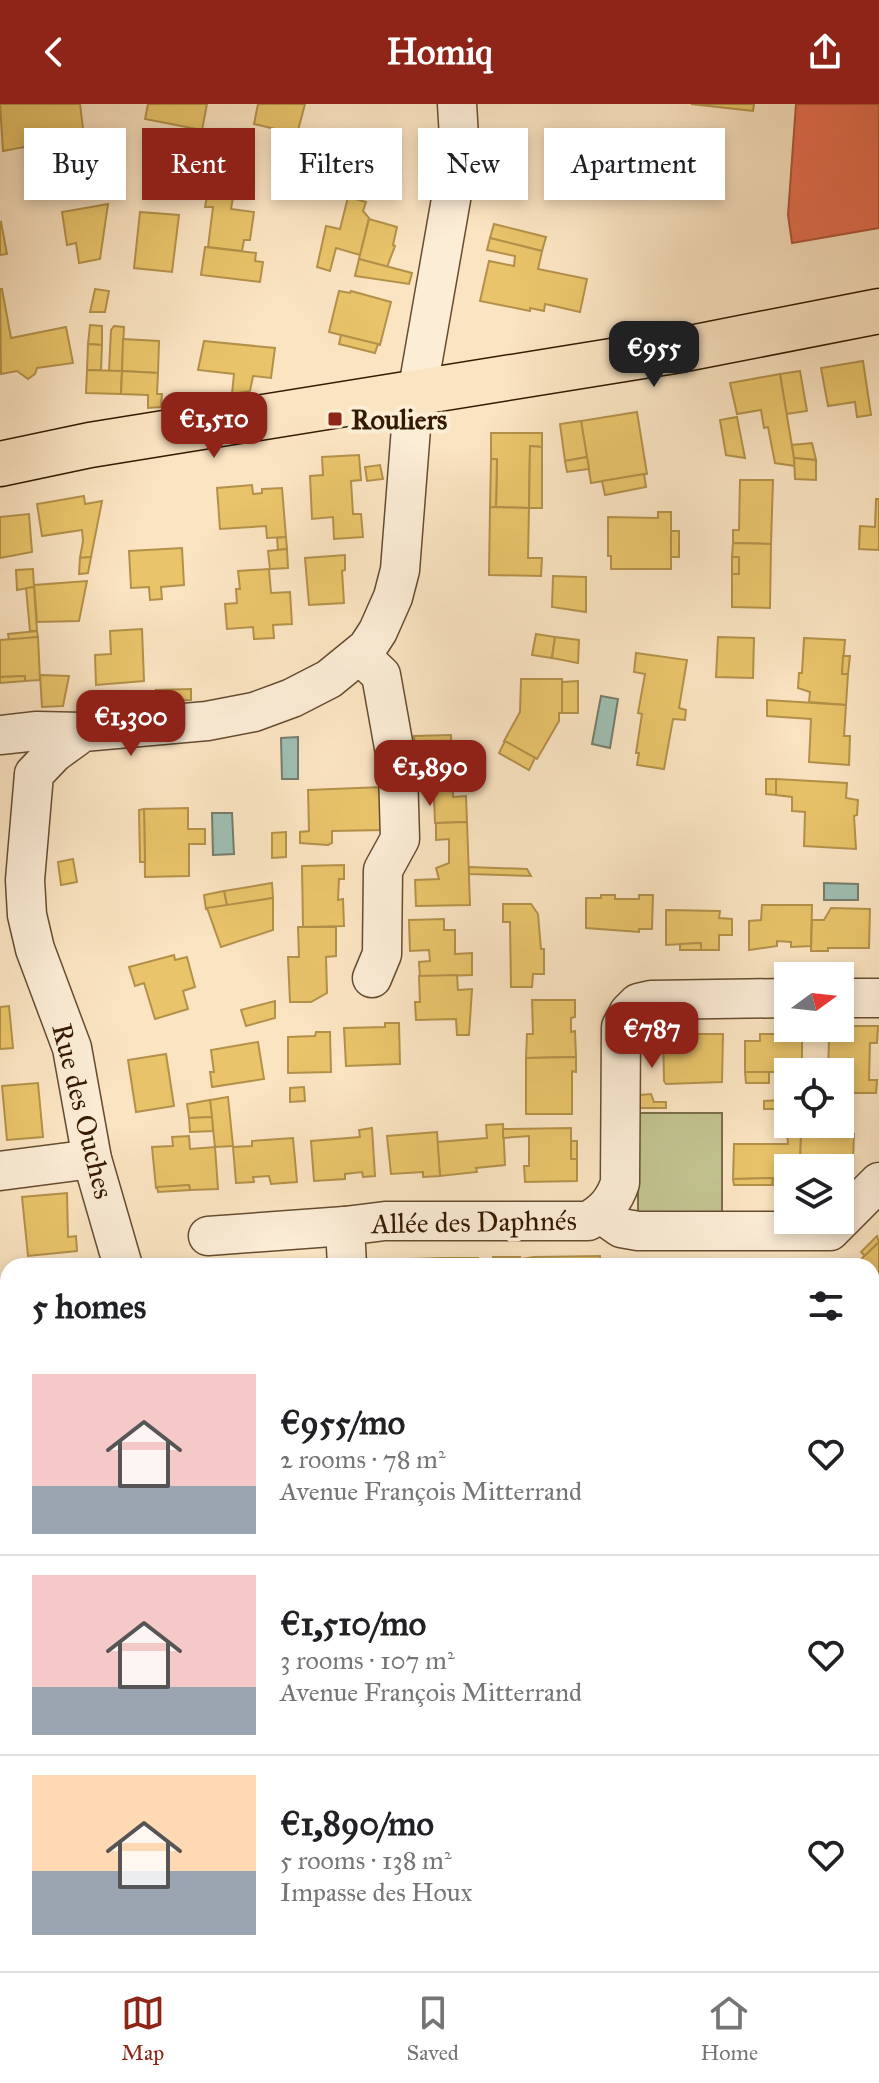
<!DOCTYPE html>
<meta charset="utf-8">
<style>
:root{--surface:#fff;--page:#f6f6f6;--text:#202124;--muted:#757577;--line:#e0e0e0;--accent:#8f2418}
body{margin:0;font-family:"IM FELL Great Primer",serif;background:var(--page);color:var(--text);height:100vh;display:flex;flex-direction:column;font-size:30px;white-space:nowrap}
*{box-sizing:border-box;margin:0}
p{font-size:26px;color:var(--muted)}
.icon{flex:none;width:44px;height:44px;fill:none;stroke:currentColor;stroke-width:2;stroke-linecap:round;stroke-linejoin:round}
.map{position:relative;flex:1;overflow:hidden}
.details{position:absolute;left:0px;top:1154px;width:880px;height:714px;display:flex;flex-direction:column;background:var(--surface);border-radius:24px 24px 0 0;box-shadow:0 4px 12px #0003}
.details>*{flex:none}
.guide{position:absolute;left:24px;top:24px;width:832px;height:72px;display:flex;gap:16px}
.needle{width:52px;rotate:75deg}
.controls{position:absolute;left:774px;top:858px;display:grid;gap:16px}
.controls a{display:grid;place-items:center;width:80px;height:80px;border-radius:0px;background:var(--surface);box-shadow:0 4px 12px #0003;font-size:40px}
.price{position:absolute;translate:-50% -68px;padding:0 18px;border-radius:16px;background:var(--accent);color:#fff;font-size:26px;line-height:52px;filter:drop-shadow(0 2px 4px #0008)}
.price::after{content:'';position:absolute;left:50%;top:48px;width:24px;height:18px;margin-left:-12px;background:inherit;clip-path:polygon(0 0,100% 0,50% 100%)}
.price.active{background:#222;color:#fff}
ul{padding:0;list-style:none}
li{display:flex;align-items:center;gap:24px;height:200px;padding:0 32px}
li+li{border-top:2px solid var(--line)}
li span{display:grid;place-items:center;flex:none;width:224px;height:160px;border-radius:0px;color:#555}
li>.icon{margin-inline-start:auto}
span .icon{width:96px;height:96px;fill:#fffc;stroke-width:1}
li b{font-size:34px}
h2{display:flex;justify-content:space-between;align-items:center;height:96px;padding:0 32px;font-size:34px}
.pill{padding:0 28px;border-radius:0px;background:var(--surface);box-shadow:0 4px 12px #0003;font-size:28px;line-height:72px}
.pill.active{background:var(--accent);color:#fff}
header{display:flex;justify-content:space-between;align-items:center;height:104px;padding:0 32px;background:var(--accent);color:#fff;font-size:36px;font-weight:800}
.tabs{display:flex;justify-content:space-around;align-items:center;height:112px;border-top:2px solid var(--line);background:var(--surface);font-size:22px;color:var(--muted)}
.tabs a{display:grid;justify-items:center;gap:4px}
.tabs .active{color:var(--accent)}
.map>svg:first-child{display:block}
.green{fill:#c2c390;stroke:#7b6e48;stroke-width:2}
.water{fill:#9fbfb3;stroke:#747d6b;stroke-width:2}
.homes{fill:#e9c46a;stroke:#b3914a;stroke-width:2}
.shops{fill:#e76f51;stroke:#b15639;stroke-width:2}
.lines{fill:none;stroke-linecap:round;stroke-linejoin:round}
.minor-casing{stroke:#664c30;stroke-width:41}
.major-casing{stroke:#341a00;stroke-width:47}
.minor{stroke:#fcedd7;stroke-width:38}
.major{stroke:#fbe4c2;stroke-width:44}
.poi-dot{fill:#8f2418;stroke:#fcedd7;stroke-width:3}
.labels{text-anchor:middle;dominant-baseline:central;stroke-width:8;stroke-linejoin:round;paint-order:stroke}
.poi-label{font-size:28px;font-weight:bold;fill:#341a00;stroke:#fcedd7;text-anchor:start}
.street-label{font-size:28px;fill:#341a00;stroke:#fcedd7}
</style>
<header><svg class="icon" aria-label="back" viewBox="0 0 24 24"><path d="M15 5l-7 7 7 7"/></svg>Homiq<svg class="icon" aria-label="share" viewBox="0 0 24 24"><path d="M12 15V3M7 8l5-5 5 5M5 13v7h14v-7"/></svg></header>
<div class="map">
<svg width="879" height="1867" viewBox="0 0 879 1867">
<rect width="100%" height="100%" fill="#fbe4c2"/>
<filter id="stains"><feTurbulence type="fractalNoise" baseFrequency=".0025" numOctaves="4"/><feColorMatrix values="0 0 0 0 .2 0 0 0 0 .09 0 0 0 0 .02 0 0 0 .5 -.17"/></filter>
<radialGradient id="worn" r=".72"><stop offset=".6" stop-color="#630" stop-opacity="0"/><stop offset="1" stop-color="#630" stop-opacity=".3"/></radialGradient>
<g class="green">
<rect x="638" y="1009" width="84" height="102"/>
<polygon points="872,1279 879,1279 879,1867 0,1867 0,1315 8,1314 8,1860 872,1860"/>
</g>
<g class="water">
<polygon points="601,592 618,595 610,644 592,640"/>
<polygon points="298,633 298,675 282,675 281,634"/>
<polygon points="212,709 232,709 234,750 213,751"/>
<polygon points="824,779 858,780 858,796 824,796"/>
</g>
<g class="homes">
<polygon points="0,0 80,0 84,33 53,39 55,50 41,53 24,43 3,47"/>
<polygon points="148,0 207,0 202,26 145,15"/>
<polygon points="258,0 305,0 297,30 254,20"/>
<polygon points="691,0 754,0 753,7"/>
<polygon points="218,35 249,41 241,76 211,72"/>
<polygon points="211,72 236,76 231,105 254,108 250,136 244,136 242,147 208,143 213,103 205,103"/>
<polygon points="348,93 366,98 363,107 369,114 360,151 336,144 330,167 317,163 326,122 340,125"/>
<polygon points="108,100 100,155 79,159 76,139 67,141 62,108"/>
<polygon points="140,108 179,111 172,168 134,164"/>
<polygon points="369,115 397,123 393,141 395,142 387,163 359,155"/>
<polygon points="1,118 7,150 0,151 0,119"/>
<polygon points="494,120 546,133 542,147 490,134"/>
<polygon points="490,134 542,147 538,165 587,175 580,208 545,200 544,207 530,204 530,207 480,197 489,157 514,162 515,152 487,146"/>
<polygon points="205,143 256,149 255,157 263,158 260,178 201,171"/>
<polygon points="359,155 412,169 409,180 355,172"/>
<polygon points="0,185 2,185 11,234 66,223 73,259 37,264 35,270 28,275 17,267 1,270"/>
<polygon points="95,185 109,187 105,208 90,208"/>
<polygon points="339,187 350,189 351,187 391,198 380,241 329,228"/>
<polygon points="90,221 102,222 102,241 88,240"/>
<polygon points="114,222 124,223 122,267 109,267 111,226"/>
<polygon points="341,231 378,240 375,249 339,240"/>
<polygon points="123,235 159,237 158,269 122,267"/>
<polygon points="204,237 275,244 271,274 253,272 250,287 232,290 234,270 198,266"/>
<polygon points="88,240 102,241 101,266 87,266"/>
<polygon points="863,257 871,311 857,313 855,298 828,302 821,264"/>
<polygon points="87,266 122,267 121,290 86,289"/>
<polygon points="122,267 158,269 157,290 162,290 161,303 148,304 148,291 121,290"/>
<polygon points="800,267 807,307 786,310 780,270"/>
<polygon points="780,270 794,354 795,362 775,359 768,323 764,324 761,306 737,310 730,279"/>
<polygon points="637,308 647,370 591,379 581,317"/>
<polygon points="737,313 745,354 726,351 720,316"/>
<polygon points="581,317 587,353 565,357 560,320"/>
<polygon points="491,329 542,329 542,343 530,342 529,404 496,403 497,355 491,355"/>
<polygon points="812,339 816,356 794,354 792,341"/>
<polygon points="530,342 542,343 542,404 529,404"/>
<polygon points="359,351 361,376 351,377 353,410 361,410 363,433 334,435 333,413 312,415 310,372 323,371 322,353"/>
<polygon points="587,353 589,365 567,368 565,357"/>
<polygon points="794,354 816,356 816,376 795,375"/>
<polygon points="491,355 497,355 496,403 490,403"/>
<polygon points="380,361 383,375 367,377 365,363"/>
<polygon points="644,370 646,383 605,391 602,377"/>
<polygon points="740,376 773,376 771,440 733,439 733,426 739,426"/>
<polygon points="252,381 253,390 262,389 262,385 282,384 286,433 267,434 266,422 220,425 217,384"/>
<polygon points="84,392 85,400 102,397 91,453 80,454 83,437 82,426 42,432 37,400"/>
<polygon points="876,395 879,395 879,446 859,445 860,422 875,423"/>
<polygon points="490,403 529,404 528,454 542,454 541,472 489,471"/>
<polygon points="658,408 671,408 671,465 611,465 611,452 608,452 608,413 658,414"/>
<polygon points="29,410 32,448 0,454 0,413"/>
<rect x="671" y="427" width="8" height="26"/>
<polygon points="286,433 287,445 278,446 277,434"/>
<polygon points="733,439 771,440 770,504 732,503 732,470 739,470 739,453 732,453"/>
<polygon points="182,444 184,481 161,483 162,495 150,496 149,483 131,484 129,447"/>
<polygon points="287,445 288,464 270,465 268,447"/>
<polygon points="345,451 345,466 342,467 344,499 309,501 305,454"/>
<polygon points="91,453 88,469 79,470 80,454"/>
<rect x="732" y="453" width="7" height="17"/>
<polygon points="33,465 34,483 17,486 16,466"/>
<polygon points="269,465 271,489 290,488 292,520 273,521 274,534 254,535 253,523 227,525 225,500 237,499 236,485 240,485 238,467"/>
<polygon points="553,472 586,473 586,508 552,503"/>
<polygon points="87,477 79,517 37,518 34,481"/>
<polygon points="34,483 37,527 30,527 26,484"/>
<polygon points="142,525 144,577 96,581 95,551 111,550 110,527"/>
<polygon points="37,527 38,533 9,536 8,530"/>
<polygon points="536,530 555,533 552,554 532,551"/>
<polygon points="38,533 40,576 25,577 25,572 0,573 0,536"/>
<polygon points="555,533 579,536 578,559 552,554"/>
<polygon points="718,533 754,534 753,574 716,573"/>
<polygon points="804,534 845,536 842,570 848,570 846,601 809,598 810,588 798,584 799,569 802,569"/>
<polygon points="636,549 687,556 679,604 686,606 685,616 673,615 664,665 637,661 639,649 636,649 642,610 638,609 645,570 634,568"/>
<polygon points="843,552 850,552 848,570 842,570"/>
<polygon points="40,571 69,572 63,602 42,603"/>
<polygon points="25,572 25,577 0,579 0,573"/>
<polygon points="521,575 562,575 562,609 559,609 559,617 537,655 504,637 520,608"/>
<polygon points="578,577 578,609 562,609 562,578"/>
<polygon points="191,585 191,596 157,597 156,586"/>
<polygon points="767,596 846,601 844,632 850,632 849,661 809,658 811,615 767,612"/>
<polygon points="451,631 453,693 466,692 467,718 435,719 434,694 428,694 428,682 423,683 422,664 416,664 414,632"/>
<polygon points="505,637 535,654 529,666 499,649"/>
<polygon points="766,675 776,675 776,691 766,690"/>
<polygon points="776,675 847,679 846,694 858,696 857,711 854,712 856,745 804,742 805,708 792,707 792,693 776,691"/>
<polygon points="382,683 383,726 332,727 332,739 328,741 300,739 300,728 309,727 308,686"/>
<polygon points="188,704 188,725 205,725 205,740 189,740 189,772 145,773 144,705"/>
<polygon points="144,705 145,758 140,758 139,706"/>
<polygon points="467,718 470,801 416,802 415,776 439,775 436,764 449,759 449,735 436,736 436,719"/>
<polygon points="286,728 286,753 272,754 272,729"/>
<polygon points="73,755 77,778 61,781 58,758"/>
<polygon points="344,761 344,775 339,775 338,796 343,795 344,822 303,823 302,762"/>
<polygon points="469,763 527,765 531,772 469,770"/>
<polygon points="272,779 273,794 227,802 224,787"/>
<polygon points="224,787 227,802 206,805 204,791"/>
<polygon points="601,791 615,791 615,795 639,795 639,791 653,791 652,825 639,825 639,828 586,824 586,794 601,794"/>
<polygon points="273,794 273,826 221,843 207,804"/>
<polygon points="503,800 531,800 538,810 541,845 544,845 544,870 533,870 532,883 511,883 510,818 503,818"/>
<polygon points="762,801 812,801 811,842 791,843 791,838 777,837 777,842 749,846 749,817 761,816"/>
<polygon points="831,804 870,805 869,844 828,844 828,847 811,847 812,816 824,816"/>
<polygon points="666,806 720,807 719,814 732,815 732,831 719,831 719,846 701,846 701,839 666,841"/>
<polygon points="444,815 444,826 455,826 455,850 472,849 472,871 420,873 419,858 430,857 429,846 410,847 409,816"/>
<polygon points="298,823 336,823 336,852 326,853 327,889 311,898 290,898 288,853 299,853"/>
<polygon points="701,839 701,846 680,846 680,840"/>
<polygon points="174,851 175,856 187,853 195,883 183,887 188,905 155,915 144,879 135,882 129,863"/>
<polygon points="457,871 458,886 472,885 469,931 457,931 456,915 416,916 415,898 420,898 419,872"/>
<polygon points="532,896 575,896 575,913 571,914 571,928 575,927 576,953 526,954 527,930 533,930"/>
<polygon points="275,897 275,914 246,922 241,906"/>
<polygon points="9,902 13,944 0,945 0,903"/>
<polygon points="385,919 399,919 400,960 346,962 344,924 385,923"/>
<polygon points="840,922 878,922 877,939 870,939 869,976 877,976 876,989 840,989 840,968 828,968 829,936 836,935 837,924"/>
<polygon points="316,928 330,928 331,968 288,969 288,933 315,932"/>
<polygon points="663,930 723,930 722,978 666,980 664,977"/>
<polygon points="760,930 802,930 802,968 745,968 745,937 760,937"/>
<polygon points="258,938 264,975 212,983 210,968 214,968 211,946"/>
<polygon points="166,950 174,1002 136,1008 128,956"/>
<polygon points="576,953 576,968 572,967 572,1010 526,1010 526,954"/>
<polygon points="745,968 769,968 769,979 746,979"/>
<polygon points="38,979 43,1033 7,1036 2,982"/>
<polygon points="304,983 305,997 290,998 290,984"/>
<polygon points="651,990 654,998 666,998 666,1004 640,1004 640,991"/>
<polygon points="228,993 233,1042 215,1043 210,996"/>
<polygon points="210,996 212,1013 189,1014 187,1000"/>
<polygon points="782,996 782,1005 764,1005 764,997"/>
<polygon points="212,1013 213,1027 190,1028 189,1014"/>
<polygon points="503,1020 505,1061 476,1064 477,1068 440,1072 437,1038 487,1034 486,1021"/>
<polygon points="372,1024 375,1072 363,1073 362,1068 345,1070 345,1075 314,1077 311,1037 360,1033 359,1026"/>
<polygon points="571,1024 571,1055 577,1055 577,1077 525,1078 524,1062 529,1062 529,1032 503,1034 503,1025"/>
<polygon points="787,1026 801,1026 801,1030 800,1063 788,1063 787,1081 772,1081 773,1074 733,1075 734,1040 788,1040"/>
<polygon points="437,1028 440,1072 423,1073 423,1068 391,1070 387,1032"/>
<polygon points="801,1030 854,1030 853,1059 813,1059 813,1064 800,1064"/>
<polygon points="189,1032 190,1045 215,1043 218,1085 190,1086 189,1081 156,1084 152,1043 173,1042 172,1033"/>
<polygon points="293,1034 297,1078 271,1080 269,1072 253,1073 254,1078 236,1079 233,1043 252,1042 252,1037"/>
<rect x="571" y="1037" width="6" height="18"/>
<polygon points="773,1074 772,1081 734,1081 733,1075"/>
<polygon points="189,1081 190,1086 158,1088 157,1083"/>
<polygon points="67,1089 68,1133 76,1132 77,1147 28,1152 22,1093"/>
<polygon points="877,1132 879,1138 865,1152 861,1148"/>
<polygon points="879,1138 879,1191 876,1193 872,1189 872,1162 854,1162"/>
<polygon points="600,1152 600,1162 520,1162 520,1155 534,1153"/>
<polygon points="493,1153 520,1153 520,1162 442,1162 442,1154 478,1154 478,1158 493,1157"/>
<polygon points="442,1154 442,1162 379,1162 379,1155 401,1155 401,1160 414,1159 413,1155"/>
<polygon points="8,1200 8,1235 0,1235 0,1201"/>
</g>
<polygon class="shops" points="796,0 879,0 879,124 792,139 788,111"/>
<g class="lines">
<defs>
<g id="minor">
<polyline points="360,551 381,571 398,666 400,735 383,766 382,850 372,874"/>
<polyline points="0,631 37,627 83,628"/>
<polyline points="840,894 879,894"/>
<polyline points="0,1067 92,1055"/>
<polyline points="601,1110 621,1124 638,1127 830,1127 879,1078"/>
<polyline points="208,1132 345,1122"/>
<polyline points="123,1162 92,1055 72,944 35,845 27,811 25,776 34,670 54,649 83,628 207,617 254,608 292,594 329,575 367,544 378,527 393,493 400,466 411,324 457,61 459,33 457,0"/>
<path d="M347 1162 345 1122 385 1117H588C605 1107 614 1097 620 1079L621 923 629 908 638 899 651 896 788 894"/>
<polyline points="0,1281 8,1280"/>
</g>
<polyline id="major" points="0,360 90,341 680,246 879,207"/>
</defs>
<use href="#minor" class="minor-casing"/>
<use href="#major" class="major-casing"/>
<use href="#minor" class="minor"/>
<use href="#major" class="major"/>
</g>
<rect class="poi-dot" x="327" y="307" width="16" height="16" rx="4"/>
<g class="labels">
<g class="poi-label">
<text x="351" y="315">Rouliers</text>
</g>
<g class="street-label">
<text transform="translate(83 1007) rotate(76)">Rue des Ouches</text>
<text transform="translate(474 1118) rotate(-1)">Allée des Daphnés</text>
</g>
</g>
<rect width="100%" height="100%" filter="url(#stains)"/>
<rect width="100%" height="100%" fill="url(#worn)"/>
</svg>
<div class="controls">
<a><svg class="needle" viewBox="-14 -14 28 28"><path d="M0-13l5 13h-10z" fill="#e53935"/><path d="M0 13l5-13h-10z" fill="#757577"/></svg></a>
<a><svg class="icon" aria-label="locate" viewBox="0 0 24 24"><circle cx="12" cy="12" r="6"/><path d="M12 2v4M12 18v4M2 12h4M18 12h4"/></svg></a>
<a><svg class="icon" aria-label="layers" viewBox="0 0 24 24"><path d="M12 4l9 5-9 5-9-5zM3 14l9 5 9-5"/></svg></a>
</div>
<b class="price active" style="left:654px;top:285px">€955</b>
<b class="price" style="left:214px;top:356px">€1,510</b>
<b class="price" style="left:131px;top:654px">€1,300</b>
<b class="price" style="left:430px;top:704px">€1,890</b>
<b class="price" style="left:652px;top:966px">€787</b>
<div class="guide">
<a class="pill">Buy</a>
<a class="pill active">Rent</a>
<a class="pill">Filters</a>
<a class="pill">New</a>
<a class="pill">Apartment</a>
</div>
<section class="details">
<h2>5 homes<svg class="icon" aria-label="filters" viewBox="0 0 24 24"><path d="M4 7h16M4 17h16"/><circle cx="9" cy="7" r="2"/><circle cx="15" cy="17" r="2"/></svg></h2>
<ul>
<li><span style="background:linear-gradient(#f6c9c9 70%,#9aa5b1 0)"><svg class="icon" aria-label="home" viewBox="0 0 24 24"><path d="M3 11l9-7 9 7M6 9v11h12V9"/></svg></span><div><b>€955/mo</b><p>2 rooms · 78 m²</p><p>Avenue François Mitterrand</p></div><svg class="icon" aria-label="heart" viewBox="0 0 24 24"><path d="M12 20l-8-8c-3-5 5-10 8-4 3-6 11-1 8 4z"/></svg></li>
<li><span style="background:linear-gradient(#f6c9c9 70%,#9aa5b1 0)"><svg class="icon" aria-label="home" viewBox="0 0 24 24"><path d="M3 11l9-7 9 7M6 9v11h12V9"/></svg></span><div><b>€1,510/mo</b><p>3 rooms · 107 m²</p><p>Avenue François Mitterrand</p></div><svg class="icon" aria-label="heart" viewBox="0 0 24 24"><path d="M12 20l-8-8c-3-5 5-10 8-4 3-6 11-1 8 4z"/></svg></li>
<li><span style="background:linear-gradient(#ffd9b3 60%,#9aa5b1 0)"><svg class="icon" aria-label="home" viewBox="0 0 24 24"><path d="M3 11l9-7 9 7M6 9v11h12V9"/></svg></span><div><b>€1,890/mo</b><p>5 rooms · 138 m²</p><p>Impasse des Houx</p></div><svg class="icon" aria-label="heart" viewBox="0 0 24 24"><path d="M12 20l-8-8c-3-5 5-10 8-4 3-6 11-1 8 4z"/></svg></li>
</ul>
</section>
</div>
<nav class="tabs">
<a class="active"><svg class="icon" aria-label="map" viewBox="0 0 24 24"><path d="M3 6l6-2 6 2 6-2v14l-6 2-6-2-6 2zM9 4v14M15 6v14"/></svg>Map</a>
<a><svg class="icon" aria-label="saved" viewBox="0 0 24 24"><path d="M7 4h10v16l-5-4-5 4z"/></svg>Saved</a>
<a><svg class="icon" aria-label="home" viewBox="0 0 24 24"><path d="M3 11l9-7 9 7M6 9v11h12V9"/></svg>Home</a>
</nav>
